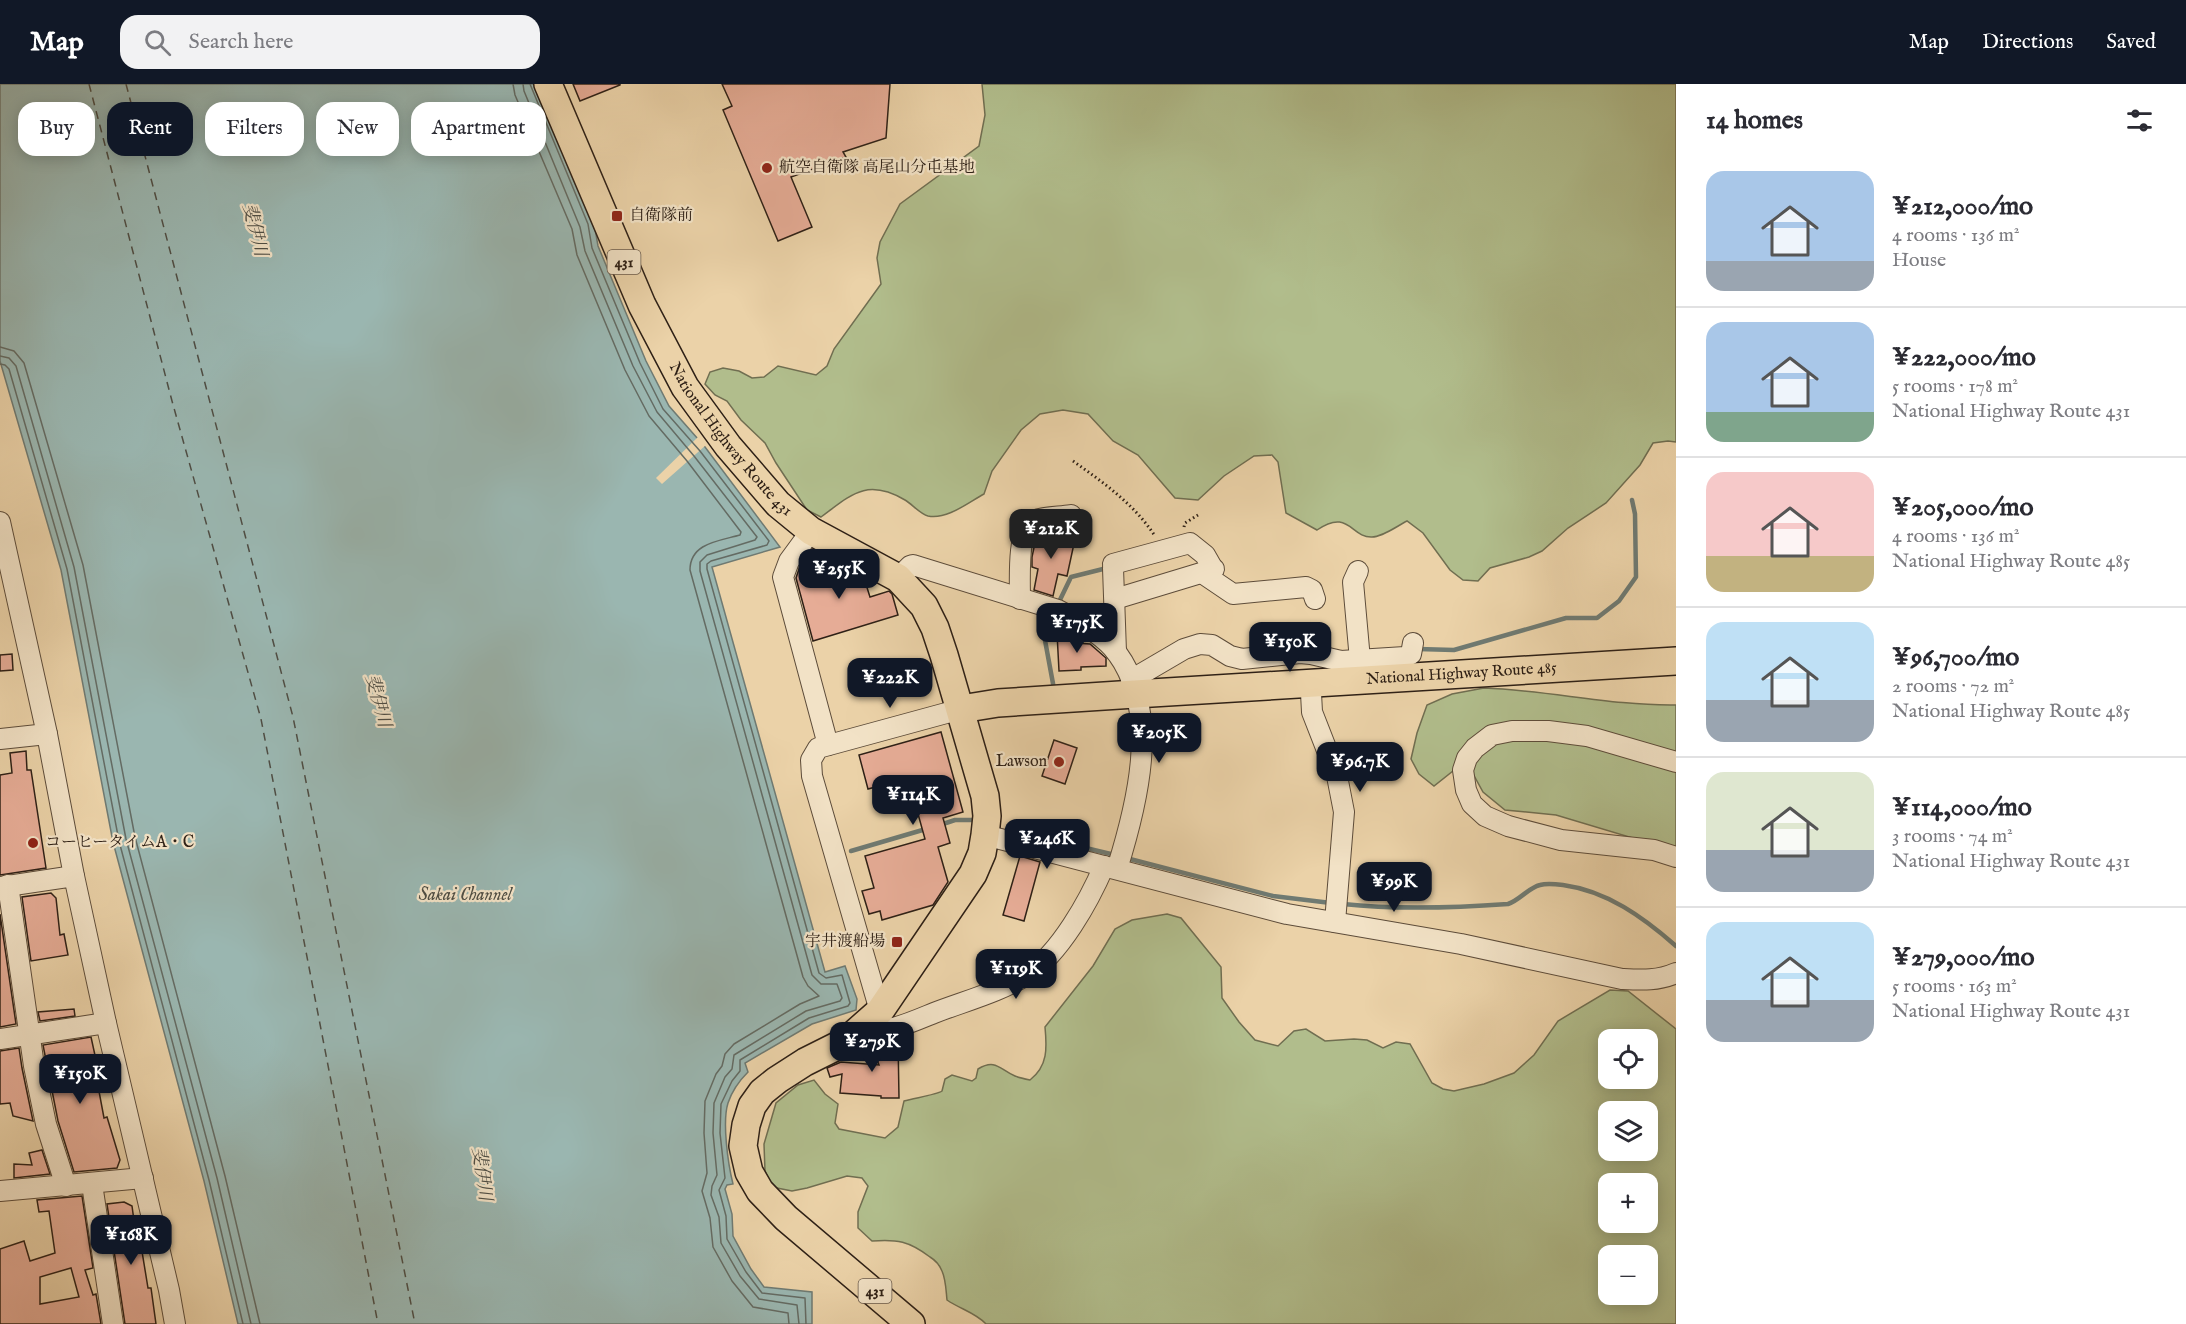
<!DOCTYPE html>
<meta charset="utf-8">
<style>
:root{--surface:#fff;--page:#f2f2f3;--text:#2b2b33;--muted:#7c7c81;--line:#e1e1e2;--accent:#111827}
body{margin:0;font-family:"IM FELL English","Noto Serif JP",serif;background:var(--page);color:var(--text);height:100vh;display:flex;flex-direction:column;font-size:22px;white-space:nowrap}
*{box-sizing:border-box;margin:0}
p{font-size:20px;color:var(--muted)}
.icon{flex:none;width:33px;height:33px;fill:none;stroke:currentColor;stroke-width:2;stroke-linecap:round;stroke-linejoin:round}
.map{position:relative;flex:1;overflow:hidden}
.details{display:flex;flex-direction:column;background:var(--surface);width:510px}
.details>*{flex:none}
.banner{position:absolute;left:18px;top:18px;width:570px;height:54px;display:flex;gap:12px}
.tools{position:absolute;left:1598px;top:945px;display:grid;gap:12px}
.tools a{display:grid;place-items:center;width:60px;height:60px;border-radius:12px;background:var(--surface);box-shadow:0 3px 15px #0003;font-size:30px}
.price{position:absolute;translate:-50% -51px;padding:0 14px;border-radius:12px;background:var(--accent);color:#fff;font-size:20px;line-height:39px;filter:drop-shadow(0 2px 3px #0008)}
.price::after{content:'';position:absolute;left:50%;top:36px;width:18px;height:14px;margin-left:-9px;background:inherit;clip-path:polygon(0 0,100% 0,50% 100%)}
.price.current{background:#222;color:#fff}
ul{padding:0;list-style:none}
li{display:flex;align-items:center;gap:18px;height:150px;padding:0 30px}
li+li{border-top:2px solid var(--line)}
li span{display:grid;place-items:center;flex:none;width:168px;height:120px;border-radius:18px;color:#555}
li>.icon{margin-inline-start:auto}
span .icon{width:72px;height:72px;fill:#fffc;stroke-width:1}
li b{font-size:26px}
h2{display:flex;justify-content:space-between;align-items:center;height:72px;padding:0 30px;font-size:26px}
.pill{padding:0 21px;border-radius:18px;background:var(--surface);box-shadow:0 3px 15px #0003;font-size:21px;line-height:54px}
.pill.current{background:var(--accent);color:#fff}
header{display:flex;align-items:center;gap:36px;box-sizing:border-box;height:84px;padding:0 30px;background:var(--accent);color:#fff}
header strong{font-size:28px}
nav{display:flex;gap:33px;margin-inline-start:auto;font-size:21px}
.search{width:420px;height:54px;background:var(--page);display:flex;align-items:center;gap:15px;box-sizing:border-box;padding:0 21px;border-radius:18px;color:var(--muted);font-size:22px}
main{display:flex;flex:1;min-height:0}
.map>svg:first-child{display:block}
.green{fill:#b1bd8c;stroke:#706e51;stroke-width:1.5;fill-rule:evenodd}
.water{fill:#9ab6b0;stroke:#6f7a72;stroke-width:1.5}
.pier{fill:#ebd2a8}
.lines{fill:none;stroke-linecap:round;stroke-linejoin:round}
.shore{stroke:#646b63;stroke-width:1.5}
.stream{stroke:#6f7a72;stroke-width:4.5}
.ferry{stroke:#4e4d44;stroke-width:1.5;stroke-dasharray:8 6;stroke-linecap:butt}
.building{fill:#e6ac96;stroke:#2e2016;stroke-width:1.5;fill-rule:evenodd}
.minor-casing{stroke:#5d4c3a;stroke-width:22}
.highway-casing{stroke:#2e2016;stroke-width:30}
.path{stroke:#2e2016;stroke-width:3;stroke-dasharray:1.5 3;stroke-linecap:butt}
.minor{stroke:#f2e2c6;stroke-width:20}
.highway{stroke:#ebd2a8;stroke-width:27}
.poi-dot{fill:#8f2418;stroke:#f2e2c6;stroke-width:2}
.labels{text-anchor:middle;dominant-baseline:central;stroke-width:4.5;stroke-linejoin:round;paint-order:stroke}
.shield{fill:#f2e2c6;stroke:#695a4b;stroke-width:1.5}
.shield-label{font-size:15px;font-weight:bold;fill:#2e2016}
.poi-label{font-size:16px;fill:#2e2016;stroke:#f2e2c6;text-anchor:start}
.street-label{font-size:16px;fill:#2e2016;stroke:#f2e2c6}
.water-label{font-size:18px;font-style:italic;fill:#4e4d44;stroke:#f2e2c6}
</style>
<header>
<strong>Map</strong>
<div class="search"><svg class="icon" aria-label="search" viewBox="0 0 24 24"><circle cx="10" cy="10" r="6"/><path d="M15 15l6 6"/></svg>Search here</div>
<nav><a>Map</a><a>Directions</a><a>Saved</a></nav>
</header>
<main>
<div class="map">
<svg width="1676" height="1240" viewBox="0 0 1676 1240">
<rect width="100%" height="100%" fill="#ebd2a8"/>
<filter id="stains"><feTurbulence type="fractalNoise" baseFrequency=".00333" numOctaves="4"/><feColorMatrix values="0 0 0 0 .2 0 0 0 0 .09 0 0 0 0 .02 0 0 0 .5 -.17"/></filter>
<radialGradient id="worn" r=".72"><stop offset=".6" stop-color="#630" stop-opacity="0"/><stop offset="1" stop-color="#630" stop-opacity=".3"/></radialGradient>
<g class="green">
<path d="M982 0H1676V358L1668 357 1653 359 1640 381 1606 419 1568 444 1542 467 1529 473 1490 484 1478 497 1463 496 1450 486 1423 449 1407 437C1397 442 1383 453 1372 453 1351 454 1349 424 1317 446L1286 429 1278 378 1272 371 1254 372 1224 392 1198 416 1175 414 1138 371 1113 357 1088 330 1063 326 1040 330 1021 346 992 387 984 410C969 418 947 436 928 432 920 430 912 420 905 416 867 394 852 410 821 433L807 426 776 379 765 359 741 336 727 317 715 311 705 300 710 288 723 284 739 287 752 294 764 293 778 282 816 291 827 282 834 265 881 200 877 174 880 158 900 120 979 62 985 31Z"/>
<path d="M1484 604C1548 606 1611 622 1676 621V767L1556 731 1505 726 1483 708 1472 688 1453 687 1434 702 1419 690 1411 675 1417 649 1427 621 1452 610Z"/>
<path d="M1167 830 1181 834 1221 883 1222 914 1239 938 1255 956 1278 962 1294 947 1306 945 1325 957 1354 955 1367 956 1383 964 1396 958 1410 960 1432 999 1443 1005 1454 1007 1484 1000 1514 989 1534 971 1558 937 1610 906 1628 907 1676 945V1240H986C976 1229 960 1225 947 1216 946 1207 946 1196 942 1187 940 1182 935 1176 930 1173 909 1157 897 1155 872 1157L858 1144V1128L868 1102 862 1094 847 1092 807 1104 792 1107 772 1103 765 1087 764 1060 776 1019 798 1001 814 996 825 1010 838 1020 835 1039 839 1045 885 1054 898 1043 904 1017C914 1014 936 1011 942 1007L945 995 952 991 972 997 976 994 978 985C996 974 1000 986 1015 992 1020 994 1025 995 1030 996 1048 982 1047 964 1045 943L1093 882 1115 845 1132 836ZM1608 956H1647V994H1608ZM1608 1028H1647V1066H1608ZM1608 1100H1647V1138H1608ZM1608 1172H1647V1210H1608Z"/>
</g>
<path class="water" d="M0 0H535L594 139 598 162 646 277 669 322 705 363 780 463 712 483 825 888 845 882 857 915 856 926 812 940 745 979 748 988C739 997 732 1007 728 1019 722 1038 728 1080 733 1100L727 1101 725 1105 732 1130 733 1152 751 1185 764 1203 812 1208V1240H238L204 1097 113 758 61 486 0 277Z"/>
<polygon class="pier" points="699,352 706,361 662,400 656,394"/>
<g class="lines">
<g class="shore">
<path d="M513 0 515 11 572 145 577 171 625 286 649 332 687 377 741 448 740 451C719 457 690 459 690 486L803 893 808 902 819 912 800 920 734 960 725 970 722 982 716 990 705 1017 704 1049 707 1089 702 1107 710 1134 713 1163 732 1197 753 1223 788 1229 789 1240"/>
<polyline points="523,0 524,7 580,143 585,167 633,282 657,328 694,372 757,453 755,456 707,471 700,478 700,487 812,891 821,900 837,900 842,914 840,917 806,927 734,971 732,985 725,993 714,1019 713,1049 717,1091 712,1102 711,1111 719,1133 721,1159 740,1192 759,1215 797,1221 799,1240"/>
<polyline points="530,0 588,140 592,164 640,279 663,325 700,367 769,457 767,461 711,477 707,480 707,485 819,889 826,894 842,891 850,919 848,922 809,934 740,976 740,987 732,997 721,1020 720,1049 725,1094 719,1106 726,1132 727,1155 746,1188 762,1209 805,1214 806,1240"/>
<polyline points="0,263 14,267 24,279 83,481 135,753 225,1092 260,1240"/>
<polyline points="0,272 9,274 16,282 74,483 126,755 217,1094 251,1240"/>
<polyline points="0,280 5,281 9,285 67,485 119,757 209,1096 243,1240"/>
</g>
<g class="stream">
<polyline points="1058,520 1071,493 1107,484"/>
<polyline points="1050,530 1042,540 1054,605"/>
<polyline points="1418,565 1454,566 1566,534 1597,534 1619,517 1636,493 1635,430 1632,416"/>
<polyline points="940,741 955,736 976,736"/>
<polyline points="1048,755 1115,771"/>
<polyline points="851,767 926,745"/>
<polyline points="1126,774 1273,812 1331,819"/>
<path d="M1343 820C1398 826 1453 824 1508 820 1520 816 1528 804 1540 801 1547 799 1555 800 1563 801 1607 807 1643 833 1676 862"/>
</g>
<g class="ferry">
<polyline points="89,0 172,317 261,635 378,1240"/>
<polyline points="126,0 293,633 415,1240"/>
</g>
</g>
<g class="building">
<polygon points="573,0 620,0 620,1 580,17"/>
<polygon points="722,0 890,0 886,54 843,68 846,73 791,93 812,143 778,157 723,26 732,22"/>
<polygon points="1039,447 1075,455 1067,492 1058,490 1053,512 1034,506 1038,485 1032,483 1032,473 1036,454"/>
<polygon points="831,475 864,494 870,513 889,507 892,510 898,531 813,557 796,494 800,482 819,476 819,479"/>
<polygon points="1073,548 1075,549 1076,559 1090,560 1106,574 1106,582 1081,583 1081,586 1059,587 1057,549"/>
<polygon points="12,570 13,586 0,587 0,571"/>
<polygon points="941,648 963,728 943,734 950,759 938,763 948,798 933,821 882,836 880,827 869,830 862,807 874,804 865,772 925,755 908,694 868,705 859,671"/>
<polygon points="1054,656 1077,664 1065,700 1042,692"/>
<polygon points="26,667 27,686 31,686 46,784 0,791 0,691 12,689 10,669"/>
<polygon points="1020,772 1040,778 1024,837 1003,831"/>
<polygon points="51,809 56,814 60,851 64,850 68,871 31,877 22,813"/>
<polygon points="0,830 16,940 0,943"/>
<polygon points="74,925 75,932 40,937 38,928"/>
<polygon points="91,953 98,985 95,986 104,1034 107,1033 120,1076 117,1084 74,1088 58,1037 43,961"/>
<polygon points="898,955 899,1014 881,1014 881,1012 840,1009 842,990 830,993 827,984 841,978 879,981 871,959"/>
<polygon points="19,964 22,984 33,1037 13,1032 10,1019 0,1020 0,967"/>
<polygon points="42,1066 50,1090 14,1094 14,1080 32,1081 29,1069"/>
<path d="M82 1112 93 1184 85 1186 93 1211 96 1210 101 1240H0V1165L24 1157 30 1177 55 1169 49 1127 39 1128 37 1116ZM71 1184 79 1213 40 1220V1193Z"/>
<polygon points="124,1118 132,1122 135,1144 138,1143 148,1204 151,1204 156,1240 125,1240 107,1120"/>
</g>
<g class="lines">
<defs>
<g id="minor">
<polyline points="0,438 47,650 74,792"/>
<polyline points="811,447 789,477 783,493 828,661"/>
<polyline points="1113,480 1190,459 1205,471 1213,485"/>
<polyline points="1113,484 1116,568"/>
<polyline points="1358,487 1353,498 1360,576"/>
<polyline points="1202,489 1233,510 1306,503 1312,506 1315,515"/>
<path d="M898 494 910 482 913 481 1058 526C1077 536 1104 551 1117 569 1161 629 1137 721 1117 785"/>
<path d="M1020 515C1020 498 1017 444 1033 437 1044 432 1059 433 1071 431"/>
<polyline points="1115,515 1214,485"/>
<polyline points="1131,596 1184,565 1200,560 1212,561 1230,572 1242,575 1300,569 1311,570 1341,577 1405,573 1411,570 1413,559"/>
<polyline points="1311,609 1312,628 1337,692 1344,728 1335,838"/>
<polyline points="0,655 47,650"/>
<polyline points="1676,678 1587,652 1548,647 1512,647 1492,651 1475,664 1467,674 1463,686 1466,706 1472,720 1485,732 1508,742 1561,756 1654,766 1676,773"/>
<path d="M985 751 1287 830 1461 860 1622 895C1642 896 1658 897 1676 889"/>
<polyline points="8,801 34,982 46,1040 66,1102"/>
<polyline points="0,803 74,792 106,939 169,1206 175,1240"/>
<polyline points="880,927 812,692 811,676 818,664 961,625"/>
<path d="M860 946C884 951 912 938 934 929 965 917 1000 908 1028 890 1060 869 1089 817 1104 782"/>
<polyline points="0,955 106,939"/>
<polyline points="92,1100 113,1240"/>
<polyline points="0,1107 143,1094"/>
</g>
<g id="highway">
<path id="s1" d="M548 0 642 221 685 303 728 362 778 420 811 447 898 494 924 522 935 544 944 571 985 712 987 732 985 751 982 769 973 790 880 927 845 958 805 978 777 996 762 1008 752 1022 746 1041 743 1062 749 1088 760 1107 786 1134 911 1240"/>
<path id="s2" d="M961 625 998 619 1135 610 1676 577"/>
</g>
</defs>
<use href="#minor" class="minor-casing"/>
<use href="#highway" class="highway-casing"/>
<g class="path">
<path d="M1073 377C1104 399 1134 420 1155 452"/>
<polyline points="1184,443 1185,439 1198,431"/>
</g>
<use href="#minor" class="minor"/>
<use href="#highway" class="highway"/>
</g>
<g class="poi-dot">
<circle cx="767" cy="84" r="6"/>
<rect x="611" y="126" width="12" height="12" rx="3"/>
<circle cx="1059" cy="678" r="6"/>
<circle cx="33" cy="759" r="6"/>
<rect x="891" y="852" width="12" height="12" rx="3"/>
</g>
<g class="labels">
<g class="shield">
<rect x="607.5" y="166" width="33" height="24" rx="4.5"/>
<rect x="858.5" y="1195" width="33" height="24" rx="4.5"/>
</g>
<g class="shield-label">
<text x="624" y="178">431</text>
<text x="875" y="1207">431</text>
</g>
<g class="poi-label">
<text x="779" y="84">航空自衛隊 高尾山分屯基地</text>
<text x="629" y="132">自衛隊前</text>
<text x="1047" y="678" text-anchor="end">Lawson</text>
<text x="45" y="759">コーヒータイムA・C</text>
<text x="885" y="858" text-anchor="end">宇井渡船場</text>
</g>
<g class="street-label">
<text stroke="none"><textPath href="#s1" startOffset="402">National Highway Route 431</textPath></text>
<text stroke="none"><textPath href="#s2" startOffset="502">National Highway Route 485</textPath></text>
</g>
<g class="water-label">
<text transform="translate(254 146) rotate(76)">斐伊川</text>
<text transform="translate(377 617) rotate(75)">斐伊川</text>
<text x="465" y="811">Sakai Channel</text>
<text transform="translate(481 1090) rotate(82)">斐伊川</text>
</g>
</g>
<rect width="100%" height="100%" filter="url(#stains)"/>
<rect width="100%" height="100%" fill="url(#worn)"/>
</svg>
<div class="tools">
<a><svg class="icon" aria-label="locate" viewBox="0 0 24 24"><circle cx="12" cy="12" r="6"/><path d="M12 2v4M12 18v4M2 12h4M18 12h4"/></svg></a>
<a><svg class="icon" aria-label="layers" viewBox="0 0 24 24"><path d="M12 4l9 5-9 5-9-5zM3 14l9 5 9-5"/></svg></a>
<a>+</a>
<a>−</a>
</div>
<b class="price current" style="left:1051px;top:476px">¥212K</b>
<b class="price" style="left:839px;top:516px">¥255K</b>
<b class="price" style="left:1077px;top:570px">¥175K</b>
<b class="price" style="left:1290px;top:589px">¥150K</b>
<b class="price" style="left:890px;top:625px">¥222K</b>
<b class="price" style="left:1159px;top:680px">¥205K</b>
<b class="price" style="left:1360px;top:709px">¥96.7K</b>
<b class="price" style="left:913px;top:742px">¥114K</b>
<b class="price" style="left:1047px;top:786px">¥246K</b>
<b class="price" style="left:1394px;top:829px">¥99K</b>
<b class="price" style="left:1016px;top:916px">¥119K</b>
<b class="price" style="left:872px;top:989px">¥279K</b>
<b class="price" style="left:80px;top:1021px">¥150K</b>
<b class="price" style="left:131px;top:1182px">¥168K</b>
<div class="banner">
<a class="pill">Buy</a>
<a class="pill current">Rent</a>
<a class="pill">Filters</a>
<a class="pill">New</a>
<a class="pill">Apartment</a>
</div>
</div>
<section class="details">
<h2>14 homes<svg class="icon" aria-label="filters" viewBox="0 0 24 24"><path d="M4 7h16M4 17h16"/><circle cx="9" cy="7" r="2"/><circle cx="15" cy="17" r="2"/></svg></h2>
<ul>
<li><span style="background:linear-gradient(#a9c7e8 75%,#9aa5b1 0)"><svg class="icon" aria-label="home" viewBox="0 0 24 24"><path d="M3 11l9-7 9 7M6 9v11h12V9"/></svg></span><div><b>¥212,000/mo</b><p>4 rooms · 136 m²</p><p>House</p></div></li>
<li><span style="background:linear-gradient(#a9c7e8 75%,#7fa58c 0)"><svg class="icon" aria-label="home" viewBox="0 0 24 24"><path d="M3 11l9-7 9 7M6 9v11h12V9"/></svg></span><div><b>¥222,000/mo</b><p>5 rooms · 178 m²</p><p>National Highway Route 431</p></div></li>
<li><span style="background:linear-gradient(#f6c9c9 70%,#c2b280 0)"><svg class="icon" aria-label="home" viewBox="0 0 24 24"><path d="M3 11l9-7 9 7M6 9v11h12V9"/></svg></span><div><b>¥205,000/mo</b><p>4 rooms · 136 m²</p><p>National Highway Route 485</p></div></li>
<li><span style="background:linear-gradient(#bfe0f5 65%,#9aa5b1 0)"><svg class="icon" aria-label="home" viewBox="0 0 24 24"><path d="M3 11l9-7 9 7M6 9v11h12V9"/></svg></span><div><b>¥96,700/mo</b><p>2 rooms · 72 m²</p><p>National Highway Route 485</p></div></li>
<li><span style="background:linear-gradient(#dfe7d0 65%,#9aa5b1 0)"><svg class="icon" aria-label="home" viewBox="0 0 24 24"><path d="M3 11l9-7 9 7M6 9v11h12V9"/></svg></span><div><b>¥114,000/mo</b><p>3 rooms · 74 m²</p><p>National Highway Route 431</p></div></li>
<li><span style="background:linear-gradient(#bfe0f5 65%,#9aa5b1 0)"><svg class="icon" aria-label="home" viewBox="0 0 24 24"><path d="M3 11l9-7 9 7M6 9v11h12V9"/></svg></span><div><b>¥279,000/mo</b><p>5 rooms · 163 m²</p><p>National Highway Route 431</p></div></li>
</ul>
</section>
</main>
